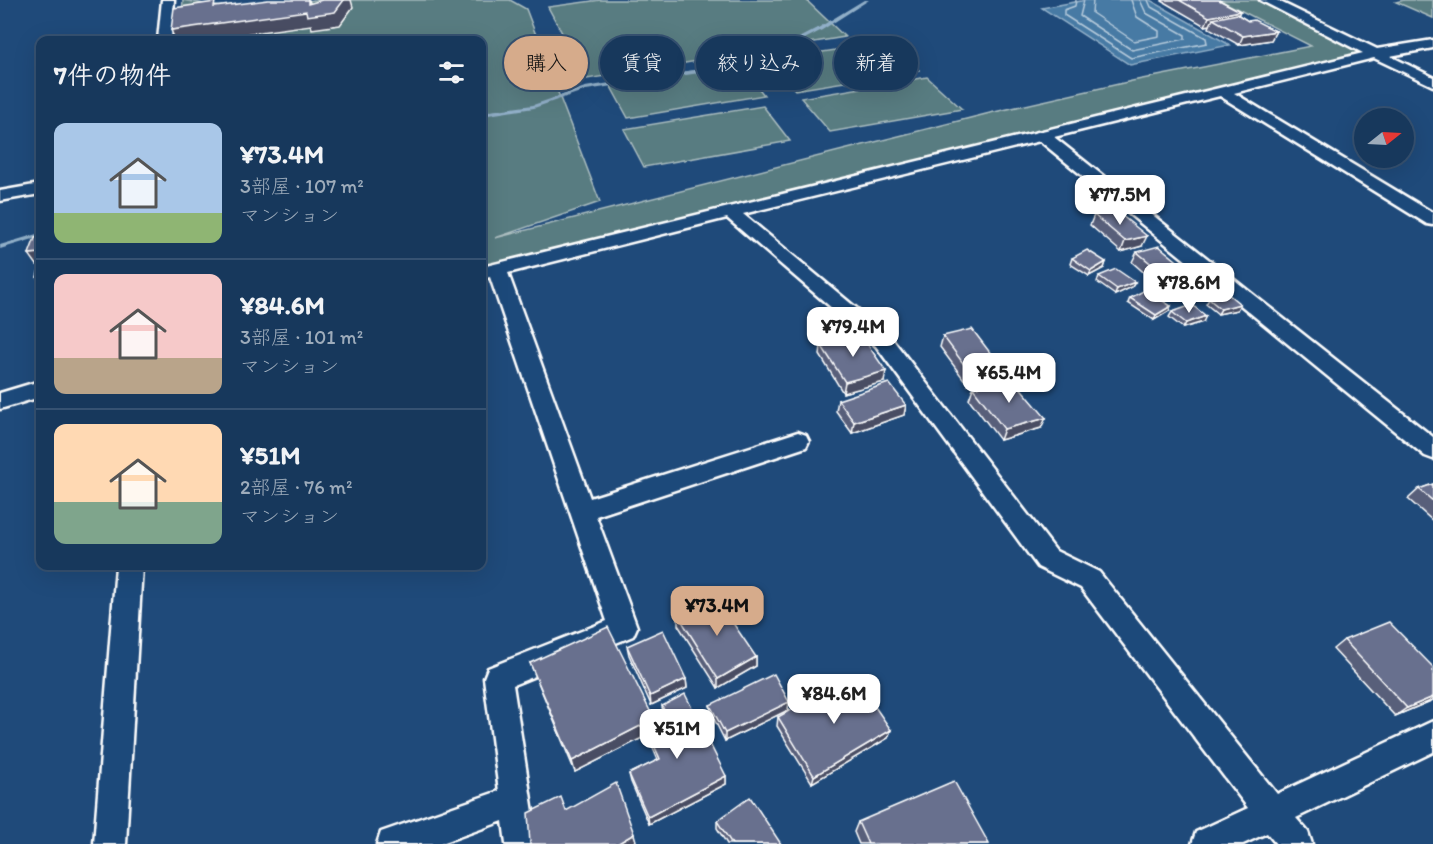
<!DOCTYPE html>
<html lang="ja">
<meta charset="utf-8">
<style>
:root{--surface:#17385c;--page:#244365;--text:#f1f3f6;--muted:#9eacbb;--line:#365272;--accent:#d6ab8b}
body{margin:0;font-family:Itim,"Klee One",sans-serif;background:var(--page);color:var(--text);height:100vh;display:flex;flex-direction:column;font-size:22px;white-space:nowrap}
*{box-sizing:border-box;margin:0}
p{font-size:20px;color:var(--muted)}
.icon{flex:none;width:33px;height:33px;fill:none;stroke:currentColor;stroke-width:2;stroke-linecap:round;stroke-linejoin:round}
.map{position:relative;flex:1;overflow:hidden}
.side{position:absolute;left:36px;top:36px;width:450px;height:534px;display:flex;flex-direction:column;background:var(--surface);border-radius:12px;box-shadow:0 6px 24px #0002,0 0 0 2px var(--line)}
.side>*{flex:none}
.top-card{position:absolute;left:504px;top:36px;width:570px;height:54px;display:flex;gap:12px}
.needle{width:39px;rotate:72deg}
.controls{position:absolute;left:1354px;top:108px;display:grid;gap:12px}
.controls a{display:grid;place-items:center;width:60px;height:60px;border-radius:50%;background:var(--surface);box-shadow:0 6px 24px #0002,0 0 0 2px var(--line);font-size:30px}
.price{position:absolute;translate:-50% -51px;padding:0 14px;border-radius:12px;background:#fff;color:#222;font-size:20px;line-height:39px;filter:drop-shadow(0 2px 3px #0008)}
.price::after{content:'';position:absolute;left:50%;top:36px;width:18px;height:14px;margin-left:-9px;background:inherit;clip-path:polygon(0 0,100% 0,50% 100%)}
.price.current{background:var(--accent);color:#111}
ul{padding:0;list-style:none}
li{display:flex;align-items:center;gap:18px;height:150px;padding:0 18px}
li+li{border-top:2px solid var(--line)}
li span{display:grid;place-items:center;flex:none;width:168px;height:120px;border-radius:12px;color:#555}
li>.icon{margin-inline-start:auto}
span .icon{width:72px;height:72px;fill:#fffc;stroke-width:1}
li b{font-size:26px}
h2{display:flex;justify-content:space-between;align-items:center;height:72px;padding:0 18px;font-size:26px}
.chip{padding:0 21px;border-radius:27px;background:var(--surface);box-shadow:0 6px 24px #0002,0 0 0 2px var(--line);font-size:21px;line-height:54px}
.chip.current{background:var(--accent);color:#111}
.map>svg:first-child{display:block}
.green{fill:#597c81;stroke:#acbec0;stroke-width:1.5}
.water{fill:#477aa4;stroke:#91afc8;stroke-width:1.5}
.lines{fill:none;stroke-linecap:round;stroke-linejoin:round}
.shore{stroke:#b5cadb;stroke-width:1.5}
.stream{fill:#91afc8;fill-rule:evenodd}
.street-casing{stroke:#fff;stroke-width:5}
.street{fill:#1f4a7a;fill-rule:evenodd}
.wall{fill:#595f7a;stroke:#fff;stroke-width:1.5}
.shaded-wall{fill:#494e63;stroke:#fff;stroke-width:1.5}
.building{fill:#686f8e;stroke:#fff;stroke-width:1.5}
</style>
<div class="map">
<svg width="1433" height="844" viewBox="0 0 1433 844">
<rect width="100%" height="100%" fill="#1f4a7a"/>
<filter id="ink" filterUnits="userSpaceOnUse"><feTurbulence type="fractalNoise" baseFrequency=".0167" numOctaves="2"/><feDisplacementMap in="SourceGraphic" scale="12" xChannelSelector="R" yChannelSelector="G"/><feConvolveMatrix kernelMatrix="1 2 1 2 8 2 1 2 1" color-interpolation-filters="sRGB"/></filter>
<g filter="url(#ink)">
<g class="green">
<polygon points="183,0 238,10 314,0 510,0 526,9 600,202 495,238 990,113 1132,81 1311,46 1220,0 1266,0 1370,51 482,273 482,40 180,40"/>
<polygon points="600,0 806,0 845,37 587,79 548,7"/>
<polygon points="1404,0 1433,0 1433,18 1396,2"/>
<polygon points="889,42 919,70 795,90 769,60"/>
<polygon points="740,65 764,95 628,118 610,85"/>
<polygon points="927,77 962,109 830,132 801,98"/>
<polygon points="763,106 790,141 644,167 624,129"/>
</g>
<polygon class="water" points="1086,0 1150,0 1230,45 1130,65 1042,8"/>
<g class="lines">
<g class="shore">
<polyline points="1076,0 1075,6 1064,10 1064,15 1131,58 1207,43 1206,38 1151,7 1148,0"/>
<polyline points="1084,0 1080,16 1132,50 1185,39 1185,35 1146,13 1140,0"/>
<polyline points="1093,0 1092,13 1134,41 1159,36 1159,31 1137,17 1131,0"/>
</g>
<g class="stream">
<polygon points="864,0 869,0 822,30 768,58 706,72 586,90 534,108 482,116 482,112 533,105 585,87 706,68 764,56 818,28"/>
<polygon points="40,233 40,237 0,249 0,245"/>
</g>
<defs>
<g id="street">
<polygon points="162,0 174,0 171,40 158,40"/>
<polygon points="1260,0 1276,0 1377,49 1433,40 1433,48 1390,56 1433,77 1433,86 1374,58 1234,93 1433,213 1433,225 1427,224 1220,96 1054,137 1433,437 1433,459 1425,456 1040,141 743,214 890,336 1056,551 1099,572 1277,794 1433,721 1433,752 1296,818 1308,832 1312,844 1276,844 1267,833 1243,844 1192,844 1196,832 1248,808 1081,588 1038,567 876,346 727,218 508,273 590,498 798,432 806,435 809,441 806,447 596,516 637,627 633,636 513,685 538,844 506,844 503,821 439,844 377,844 381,832 499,791 484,678 488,668 607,621 490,277 482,279 482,267 1363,53"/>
<polygon points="40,184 40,194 0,201 0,191"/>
<polygon points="40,381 40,397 0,409 0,393"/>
<polygon points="116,566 142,566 126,844 94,844"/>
</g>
</defs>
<use href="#street" class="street-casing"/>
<use href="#street" class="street"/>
</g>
<g class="wall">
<polygon points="1162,0 1219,0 1240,11 1238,15 1248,21 1276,31 1271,40 1239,45 1209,28 1210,25 1205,26 1162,1"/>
<polygon points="1094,215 1142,246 1121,252 1090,225"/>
<polygon points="1137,252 1194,275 1189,286 1166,292 1132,262"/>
<polygon points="1072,258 1106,262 1104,268 1089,276 1070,264"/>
<polygon points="1099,276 1135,282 1132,287 1115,295 1097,282"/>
<polygon points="1130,298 1169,311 1154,320 1128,303"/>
<polygon points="1209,299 1240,304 1237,310 1218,314 1206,304"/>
<polygon points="1172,312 1203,322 1183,328 1169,317"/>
<polygon points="943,336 1001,367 998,377 968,385 940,347"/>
<polygon points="821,345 884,382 843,393 820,355"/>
<polygon points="973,388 1041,428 1000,440 969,399"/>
<polygon points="838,400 906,405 904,415 852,433 836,411"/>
<polygon points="1433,484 1433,521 1408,499 1419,489"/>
<polygon points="678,615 756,657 756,666 718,688 678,625"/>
<polygon points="1344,640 1433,700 1395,716 1333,649"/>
<polygon points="627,646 686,679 687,688 651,705 629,655"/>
<polygon points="530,663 654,719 655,728 666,723 663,714 662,706 726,776 726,784 649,824 631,782 629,774 658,760 649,739 648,735 575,772"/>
<polygon points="710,705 788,710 725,741 711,713"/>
<polygon points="778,717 891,730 888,738 812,783 777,726"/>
<polygon points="717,821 781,844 727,844 717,828"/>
<polygon points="858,822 989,844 859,844 854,832"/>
</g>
<g class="shaded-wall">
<polygon points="308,0 309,0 312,8 344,0 351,0 353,7 340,25 312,29 311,25 200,40 175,40 171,30 308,4"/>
<polygon points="1240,11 1236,20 1213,19 1210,25 1205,26 1209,17"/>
<polygon points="1276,31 1271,40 1239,45 1243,36"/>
<polygon points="1147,236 1142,246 1121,252 1125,241"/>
<polygon points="40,253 40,264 37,265 29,254"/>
<polygon points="1106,262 1104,268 1089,276 1091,271"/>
<polygon points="1194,275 1189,286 1166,292 1172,281"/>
<polygon points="1135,282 1132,287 1115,295 1117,289"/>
<polygon points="1240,304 1237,310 1218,314 1221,309"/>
<polygon points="1171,306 1169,311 1154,320 1156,315"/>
<polygon points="1206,316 1203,322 1183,328 1186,323"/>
<polygon points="1001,367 998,377 968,385 971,374"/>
<polygon points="886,371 884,382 843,393 845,382"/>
<polygon points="906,405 904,415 852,433 854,422"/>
<polygon points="1046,418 1041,428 1000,440 1004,429"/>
<polygon points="756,657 756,666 718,688 718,679"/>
<polygon points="686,679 687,688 651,705 650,696"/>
<polygon points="1433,697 1433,700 1395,716 1407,708"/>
<polygon points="789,702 788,710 725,741 725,733"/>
<polygon points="654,719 655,731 648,731 648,735 575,772 572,761"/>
<polygon points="891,730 888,738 812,783 814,776"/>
<polygon points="726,776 726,784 649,824 648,817"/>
<polygon points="634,834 636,841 631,844 617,844"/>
</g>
<g class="building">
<polygon points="268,0 308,0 308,4 322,0 344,0 335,12 307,16 306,11 171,30 174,8 215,2 214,7"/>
<polygon points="1179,0 1219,0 1240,11 1209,17"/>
<polygon points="1237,14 1248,21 1254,20 1276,31 1243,36 1213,19"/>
<polygon points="1115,210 1147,236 1125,241 1094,215"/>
<polygon points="40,237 40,253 29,254 35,238"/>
<polygon points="1159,246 1194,275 1172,281 1137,252"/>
<polygon points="1087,250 1106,262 1091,271 1072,258"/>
<polygon points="40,265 40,276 37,277"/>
<polygon points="1116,269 1135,282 1117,289 1099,276"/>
<polygon points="1145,290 1171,306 1156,315 1130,298"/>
<polygon points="1228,294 1240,304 1221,309 1209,299"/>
<polygon points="1192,305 1206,316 1186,323 1172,312"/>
<polygon points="972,329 1001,367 971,374 943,336"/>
<polygon points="861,335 886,371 845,382 821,345"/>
<polygon points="1012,378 1046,418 1004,429 973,388"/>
<polygon points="889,383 906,405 854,422 838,400"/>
<polygon points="1433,484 1433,501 1419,489"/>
<polygon points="714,595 756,657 718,679 678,615"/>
<polygon points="1389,622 1433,667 1433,697 1407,708 1344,640"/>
<polygon points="608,627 654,719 572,761 530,663"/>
<polygon points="663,630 686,679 650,696 627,646"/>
<polygon points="774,674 789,702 725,733 710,705"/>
<polygon points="853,675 891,730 814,776 778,717"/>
<polygon points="685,694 726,776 648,817 629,774 660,759 648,731 669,721 662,706"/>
<polygon points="954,781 989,844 868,844 858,822"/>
<polygon points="616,783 634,834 617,844 530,844 528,813 561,797 566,811"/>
<polygon points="750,797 781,844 732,844 717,821"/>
</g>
</g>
</svg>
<div class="controls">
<a><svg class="needle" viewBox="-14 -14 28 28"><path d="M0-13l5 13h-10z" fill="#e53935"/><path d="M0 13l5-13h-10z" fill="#9eacbb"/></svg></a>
</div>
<b class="price" style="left:1120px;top:226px">¥77.5M</b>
<b class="price" style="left:1189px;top:314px">¥78.6M</b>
<b class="price" style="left:853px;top:358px">¥79.4M</b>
<b class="price" style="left:1009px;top:404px">¥65.4M</b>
<b class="price current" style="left:717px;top:637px">¥73.4M</b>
<b class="price" style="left:834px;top:725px">¥84.6M</b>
<b class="price" style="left:677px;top:760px">¥51M</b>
<div class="top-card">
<a class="chip current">購入</a>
<a class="chip">賃貸</a>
<a class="chip">絞り込み</a>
<a class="chip">新着</a>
</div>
<section class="side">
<h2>7件の物件<svg class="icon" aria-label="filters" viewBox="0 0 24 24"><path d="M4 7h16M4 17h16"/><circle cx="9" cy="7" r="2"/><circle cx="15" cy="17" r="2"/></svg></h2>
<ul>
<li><span style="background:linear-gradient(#a9c7e8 75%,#8fb573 0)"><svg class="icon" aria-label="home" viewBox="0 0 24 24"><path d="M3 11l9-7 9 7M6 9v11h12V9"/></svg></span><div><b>¥73.4M</b><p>3部屋 · 107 m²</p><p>マンション</p></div></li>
<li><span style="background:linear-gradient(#f6c9c9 70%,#b9a48a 0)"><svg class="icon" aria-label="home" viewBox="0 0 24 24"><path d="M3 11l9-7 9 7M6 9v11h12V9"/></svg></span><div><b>¥84.6M</b><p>3部屋 · 101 m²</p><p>マンション</p></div></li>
<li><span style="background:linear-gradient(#ffd9b3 65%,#7fa58c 0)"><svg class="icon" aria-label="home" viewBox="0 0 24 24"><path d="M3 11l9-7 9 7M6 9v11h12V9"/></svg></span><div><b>¥51M</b><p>2部屋 · 76 m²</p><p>マンション</p></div></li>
</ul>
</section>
</div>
